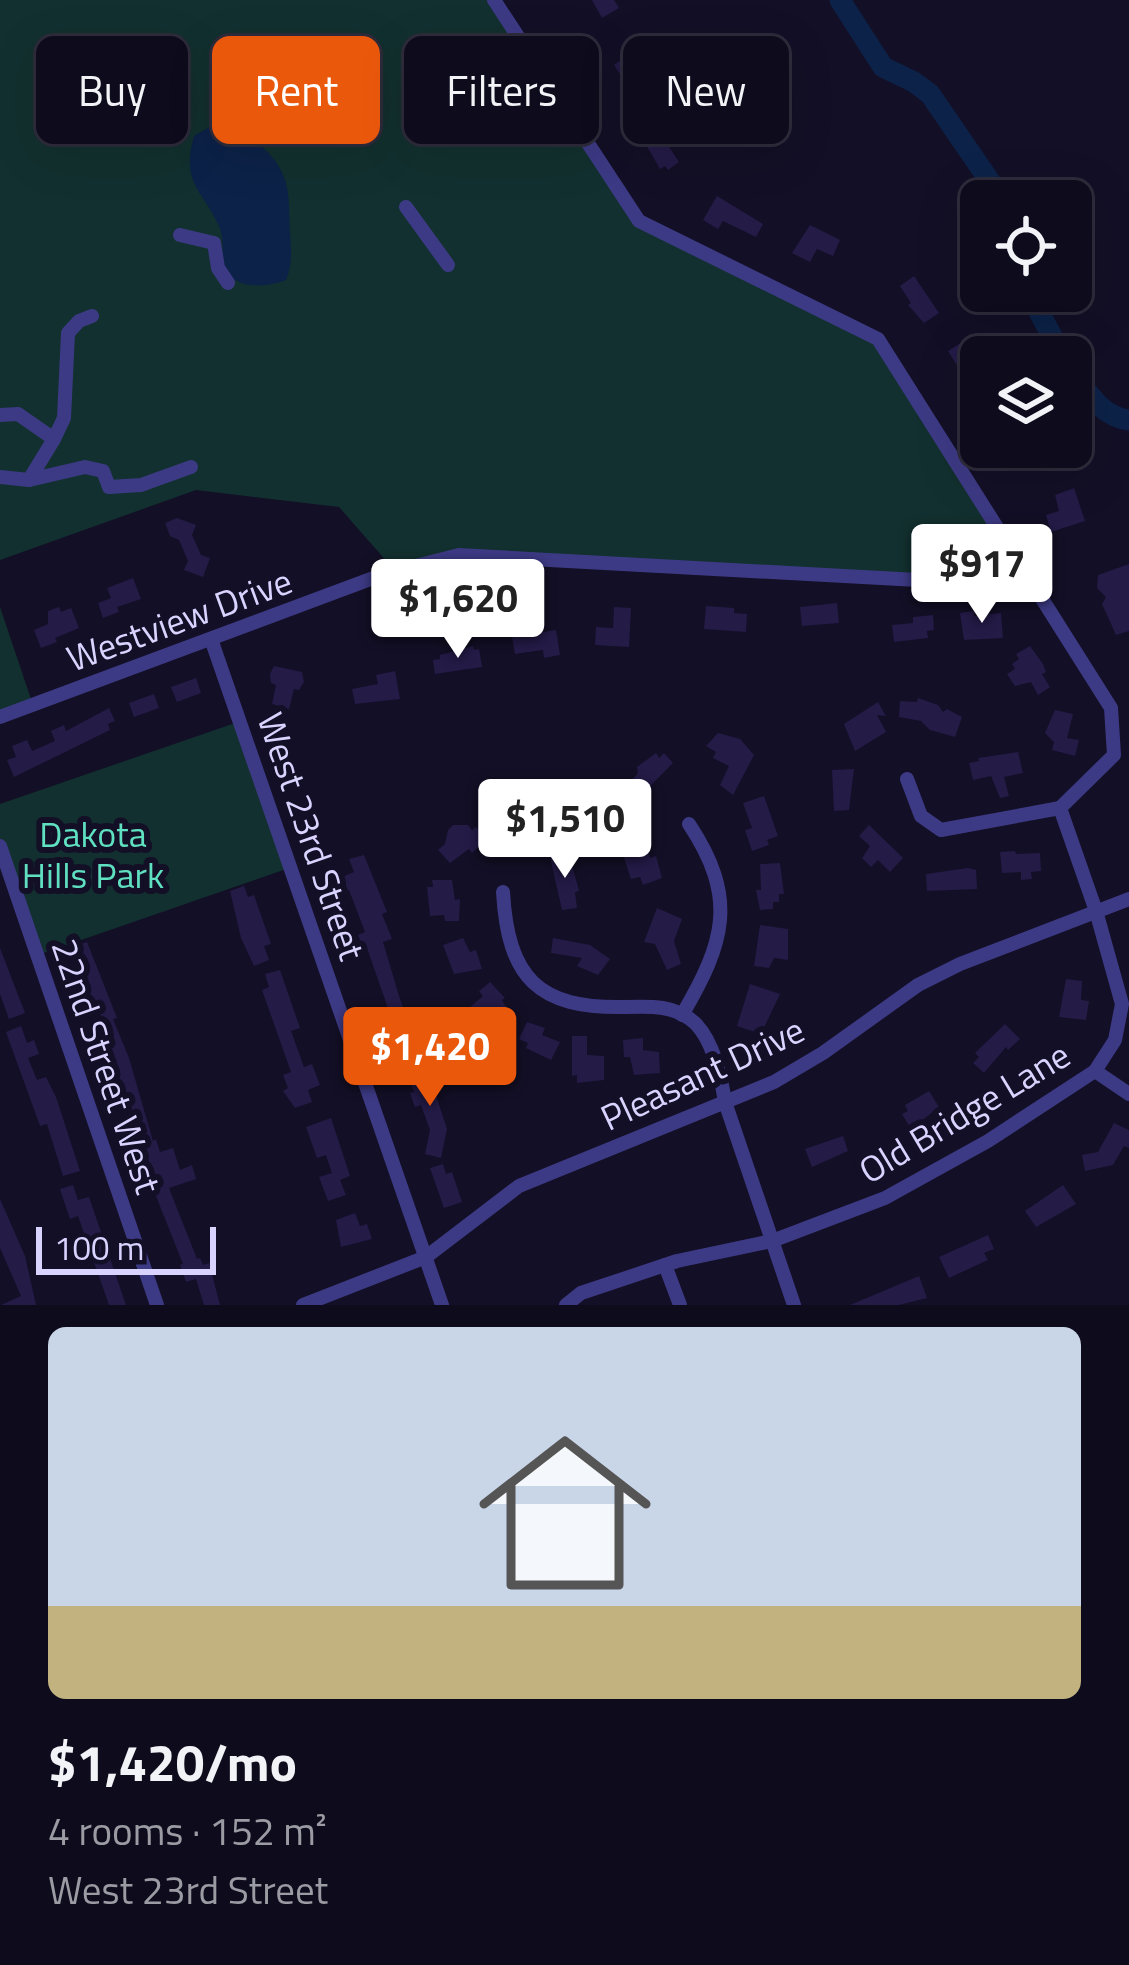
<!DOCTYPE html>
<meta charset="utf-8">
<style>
:root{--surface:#0e0b1c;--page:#1c1929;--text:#f1f3f6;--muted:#9b9ba3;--line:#2e2b3b;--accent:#ea580c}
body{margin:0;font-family:"Titillium Web",sans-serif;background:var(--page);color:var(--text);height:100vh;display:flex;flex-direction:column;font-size:45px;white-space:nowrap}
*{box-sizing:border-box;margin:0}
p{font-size:39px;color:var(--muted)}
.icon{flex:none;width:66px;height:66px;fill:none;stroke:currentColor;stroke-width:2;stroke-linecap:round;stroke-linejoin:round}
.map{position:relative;height:1305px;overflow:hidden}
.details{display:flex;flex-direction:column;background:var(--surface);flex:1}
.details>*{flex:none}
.hud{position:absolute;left:36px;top:36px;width:1059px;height:108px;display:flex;gap:24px}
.fabs{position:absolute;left:960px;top:180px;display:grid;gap:24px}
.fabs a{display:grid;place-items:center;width:132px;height:132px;border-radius:18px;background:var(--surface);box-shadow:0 12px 48px #0002,0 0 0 3px var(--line);font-size:60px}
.scale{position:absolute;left:36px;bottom:30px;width:180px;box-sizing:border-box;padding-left:12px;border:6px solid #d9d4ff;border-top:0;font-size:33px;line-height:42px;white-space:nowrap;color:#d9d4ff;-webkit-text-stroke:9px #130f26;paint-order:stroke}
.price{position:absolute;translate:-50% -102px;padding:0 27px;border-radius:12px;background:#fff;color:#222;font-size:39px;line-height:78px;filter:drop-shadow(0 3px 6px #0008)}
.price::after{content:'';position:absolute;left:50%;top:72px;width:36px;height:27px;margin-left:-18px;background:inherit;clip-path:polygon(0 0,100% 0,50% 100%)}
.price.active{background:var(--accent);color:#fff}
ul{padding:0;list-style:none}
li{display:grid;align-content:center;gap:24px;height:636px;padding:0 48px}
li+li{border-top:3px solid var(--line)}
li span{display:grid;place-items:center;height:372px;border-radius:18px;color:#555}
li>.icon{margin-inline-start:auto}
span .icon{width:216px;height:216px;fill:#fffc;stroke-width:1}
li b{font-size:51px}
.pill{padding:0 42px;border-radius:18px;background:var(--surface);box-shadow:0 12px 48px #0002,0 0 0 3px var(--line);font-size:42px;line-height:108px}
.pill.active{background:var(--accent);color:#fff}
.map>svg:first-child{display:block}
.green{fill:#12302f}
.water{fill:#0c2248}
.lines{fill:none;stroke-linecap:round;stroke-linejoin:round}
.river{stroke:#0c2248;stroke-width:21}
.building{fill:#241b47}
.minor{stroke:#3d3a85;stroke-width:14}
.labels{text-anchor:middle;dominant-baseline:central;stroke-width:12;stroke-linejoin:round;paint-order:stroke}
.street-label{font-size:36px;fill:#d9d4ff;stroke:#130f26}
.park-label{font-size:36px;fill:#5fe0c0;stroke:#130f26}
</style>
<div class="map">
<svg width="1129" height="1305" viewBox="0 0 1129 1305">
<rect width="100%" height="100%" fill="#130f26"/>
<g class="green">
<polygon points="0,0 494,0 639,221 878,339 1015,554 977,577 459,555 395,571 339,507 196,490 0,560"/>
<polygon points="0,607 33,705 0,717"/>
<polygon points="241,721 292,867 38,955 0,846 0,804"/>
</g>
<path class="water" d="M215 124C245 128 278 153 286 183 290 199 289 217 290 232 291 249 293 264 286 280 266 288 228 291 223 261 222 248 224 236 218 224 201 188 181 183 194 136Z"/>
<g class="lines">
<g class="river">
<polyline points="840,0 883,67 914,82 930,94 991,183 996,201"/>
<polyline points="1028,291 1063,357"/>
<path d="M1071 370C1087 391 1101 417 1129 420"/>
</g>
</g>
<g class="building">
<polygon points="592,0 614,0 619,8 602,18"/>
<polygon points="631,53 659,95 642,107 614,65"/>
<polygon points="656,127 679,162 668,170 665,166 660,169 641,136"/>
<polygon points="717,196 763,224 756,237 723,221 718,229 703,220"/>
<polygon points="810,225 840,240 833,256 817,249 810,262 792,253"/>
<polygon points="914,276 939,313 924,323 908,305 911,303 900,286"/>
<polygon points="970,337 981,356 981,385 964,359 956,364 948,351"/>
<polygon points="1074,488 1085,521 1051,532 1046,515 1059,511 1055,495"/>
<polygon points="177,518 196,525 192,535 201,555 210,558 203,577 184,570 188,561 179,540 170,536 165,523"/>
<polygon points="1129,564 1129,631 1116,635 1102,604 1106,597 1097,588 1098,575"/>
<polygon points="133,578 141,599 117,607 119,612 103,618 98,603 111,598 107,588"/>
<polygon points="837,603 839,623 802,626 800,607"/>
<polygon points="706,606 734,608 734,613 747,614 746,632 704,629"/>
<polygon points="59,607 61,612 71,608 79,628 55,638 57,642 41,648 34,630 48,624 48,611"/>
<polygon points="614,607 631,608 629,647 595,645 596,627 613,628"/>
<polygon points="974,611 974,616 1001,613 1003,638 964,640 960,613"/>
<polygon points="933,615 934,630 927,631 928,638 894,642 892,625 913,623 913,617"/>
<polygon points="556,630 560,655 544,658 543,650 515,654 512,637"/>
<polygon points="473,646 474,650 479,649 482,667 435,674 433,660 440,659 440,655"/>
<polygon points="1030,646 1043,664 1046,672 1042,674 1050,687 1038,695 1031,682 1015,686 1007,674 1015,669 1012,664 1019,659 1016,654"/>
<polygon points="274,666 302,672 304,682 299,690 294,689 289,709 272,704 276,685 271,683 270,674"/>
<polygon points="395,671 400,699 355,704 352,689 378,684 376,675"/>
<polygon points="196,678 201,693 177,702 171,687"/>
<polygon points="154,694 159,708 134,717 129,703"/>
<polygon points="918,698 938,705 943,712 947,709 962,717 955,737 930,730 921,721 899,717 900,701 917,702"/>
<polygon points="878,702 886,716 877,715 886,732 855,751 844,724"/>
<polygon points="109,708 115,721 108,724 110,730 14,777 7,760 16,757 12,746 27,740 32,751 55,741 51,731 64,725 66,731"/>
<polygon points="1055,710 1073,714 1067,738 1079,740 1075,756 1052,750 1054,742 1045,733"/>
<polygon points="718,733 740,739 754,755 733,795 720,785 729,766 713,758 716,752 706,746"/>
<polygon points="1018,752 1023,773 1004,777 1009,796 1000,798 991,776 973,780 969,763 979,761 978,758"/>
<polygon points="656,753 659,758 664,753 673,763 633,803 621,793 638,773 637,767"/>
<polygon points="854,769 849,810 834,811 832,770"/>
<polygon points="764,796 778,836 767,840 769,845 752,851 745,830 752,828 743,803"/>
<polygon points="517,807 556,817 546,844 525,838 522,847 502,840 506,824 512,826"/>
<polygon points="453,825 468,825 472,830 476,827 487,838 472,853 469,849 450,863 438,850 445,844 448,830"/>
<polygon points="869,825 903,858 890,872 878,860 871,867 862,858 870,846 859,836"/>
<polygon points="636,834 645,843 650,858 656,856 662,878 643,885 640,877 631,879 620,846 621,839"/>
<polygon points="1015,851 1016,854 1040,853 1041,871 1031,872 1032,879 1021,880 1021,872 1002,873 1000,852"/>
<polygon points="563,852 572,865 579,891 575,892 577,908 562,910 550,857"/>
<polygon points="364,855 387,912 382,914 392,939 383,942 399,996 409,1024 416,1021 420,1032 412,1035 416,1046 399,1053 391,1017 367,948 364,950 358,935 365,932 349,890 341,893 337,879 354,872 349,859"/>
<polygon points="780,863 784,894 779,894 779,902 773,902 773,909 760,910 756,890 761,890 760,864"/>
<polygon points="968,868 976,870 977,889 927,891 926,874"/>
<polygon points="432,880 452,880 455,900 460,899 459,921 445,921 444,915 430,916 427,887 433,887"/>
<polygon points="244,886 248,897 254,895 271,944 264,946 269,960 254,966 241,938 230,891"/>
<polygon points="657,908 682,919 674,941 681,964 667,970 655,944 644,942"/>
<polygon points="760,925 788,929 788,960 774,958 769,968 754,966"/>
<polygon points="463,938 470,952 476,950 482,969 454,974 443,945"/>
<polygon points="553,938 590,945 610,959 598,975 577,966 582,958 551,953"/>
<polygon points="87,942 117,1018 113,1019 129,1058 153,1141 156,1139 160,1152 173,1148 180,1170 192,1165 196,1179 169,1188 197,1259 200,1258 203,1265 209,1263 220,1305 204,1305 196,1279 186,1282 180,1265 183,1264 152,1186 140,1136 135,1137 100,1033 106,1031 97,1006 92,1007 71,947"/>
<polygon points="0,948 25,1013 9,1019 0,994"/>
<polygon points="280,970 300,1028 291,1031 304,1067 312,1064 320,1085 308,1090 312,1102 295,1108 283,1091 288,1088 283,1075 291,1072 262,990 269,987 265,974"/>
<polygon points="1066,979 1082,981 1081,1000 1089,1001 1086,1020 1059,1017"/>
<polygon points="490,982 505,998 502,1000 512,1017 497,1030 486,1022 482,1026 470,1007 483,996 479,991"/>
<polygon points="750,984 780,994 761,1034 737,1026"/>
<polygon points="527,1022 545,1028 542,1035 560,1042 551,1060 526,1048 528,1043 519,1039"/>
<polygon points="1005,1024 1020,1039 1008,1050 1006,1047 984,1073 973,1063 979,1057 975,1053"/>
<polygon points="21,1026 27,1043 34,1040 39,1054 28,1058 37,1080 46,1077 56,1097 80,1171 63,1176 47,1124 40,1126 6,1032"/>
<polygon points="572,1036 587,1036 587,1055 604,1056 604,1080 577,1083 577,1075 572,1076"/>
<polygon points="643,1038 643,1050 659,1052 660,1073 634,1075 630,1057 624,1057 623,1040"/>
<polygon points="427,1068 430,1079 441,1075 445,1085 434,1089 447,1129 441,1158 425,1154 430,1130 421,1105 415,1107 410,1093 414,1092 408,1075"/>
<polygon points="929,1091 939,1107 911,1129 902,1114 908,1111 905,1105"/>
<polygon points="331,1118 350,1176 340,1180 346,1195 328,1201 319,1177 332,1173 326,1155 317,1158 306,1127"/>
<polygon points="1114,1123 1129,1130 1129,1148 1124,1146 1113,1165 1085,1171 1082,1155 1098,1152"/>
<polygon points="843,1136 848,1151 812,1167 805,1149"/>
<polygon points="443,1164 446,1174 452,1172 462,1202 444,1208 430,1168"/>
<polygon points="73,1185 78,1200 89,1197 126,1305 109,1305 78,1216 70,1219 60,1189"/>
<polygon points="1063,1185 1076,1204 1036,1227 1025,1211"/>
<polygon points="0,1199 25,1256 36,1305 1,1305 21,1296 0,1248"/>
<polygon points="355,1213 360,1226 367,1224 372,1239 341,1247 336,1220"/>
<polygon points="988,1235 994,1249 984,1253 988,1260 949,1278 939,1257"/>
<polygon points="919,1276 927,1298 899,1305 850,1305"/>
</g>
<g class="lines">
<g class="minor">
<polyline points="494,0 639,221 878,339 1111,708 1114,755 1060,808 1096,911 1122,1004 1115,1040 1095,1071 988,1141 885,1198 772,1241 677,1261 581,1293 566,1305"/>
<polyline points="406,207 448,265"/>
<polyline points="180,235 214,243 218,268 228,283"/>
<polyline points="0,415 18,414 54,439 64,418 68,333 79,321 92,316"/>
<polyline points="54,439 29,480 85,467 103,471 109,487 141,485 191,467"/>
<polyline points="0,477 29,480"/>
<polyline points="211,639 442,1305"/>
<polyline points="0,717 384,574 459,555 954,582 977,577 1015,554"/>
<polyline points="907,779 921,816 941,830 1060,808"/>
<polyline points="0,846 157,1305"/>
<path d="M503 892C508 978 538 1009 625 1007 651 1006 676 1005 696 1024 714 1043 721 1077 725 1102L794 1305"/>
<path d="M682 1015C725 942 738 898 689 824"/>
<polyline points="1095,1071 1129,1094"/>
<polyline points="665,1265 680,1305"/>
<polyline points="303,1305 426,1257 519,1186 774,1082 823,1053 918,985 960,964 1129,899"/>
</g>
</g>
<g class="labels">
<g class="street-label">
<text transform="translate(179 619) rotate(-20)">Westview Drive</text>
<text transform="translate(312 836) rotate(71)">West 23rd Street</text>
<text transform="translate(107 1066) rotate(71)">22nd Street West</text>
<text transform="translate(702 1073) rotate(-25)">Pleasant Drive</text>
<text transform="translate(964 1112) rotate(-31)">Old Bridge Lane</text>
</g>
<g class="park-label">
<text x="93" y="833">Dakota<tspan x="93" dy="41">Hills Park</tspan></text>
</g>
</g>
</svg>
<div class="fabs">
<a><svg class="icon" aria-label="locate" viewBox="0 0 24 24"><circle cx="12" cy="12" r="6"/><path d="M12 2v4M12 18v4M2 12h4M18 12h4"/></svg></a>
<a><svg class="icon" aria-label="layers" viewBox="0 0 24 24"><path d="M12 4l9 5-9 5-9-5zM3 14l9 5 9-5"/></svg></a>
</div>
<div class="scale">100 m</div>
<b class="price" style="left:982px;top:626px">$917</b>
<b class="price" style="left:458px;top:661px">$1,620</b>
<b class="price" style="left:565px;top:881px">$1,510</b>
<b class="price active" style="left:430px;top:1109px">$1,420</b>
<div class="hud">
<a class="pill">Buy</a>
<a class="pill active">Rent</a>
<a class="pill">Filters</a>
<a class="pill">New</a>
</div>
</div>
<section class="details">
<ul>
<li><span style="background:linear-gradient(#c9d6e8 75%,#c2b280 0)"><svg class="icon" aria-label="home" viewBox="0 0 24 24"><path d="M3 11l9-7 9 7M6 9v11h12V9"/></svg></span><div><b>$1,420/mo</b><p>4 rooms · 152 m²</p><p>West 23rd Street</p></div></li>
</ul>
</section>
